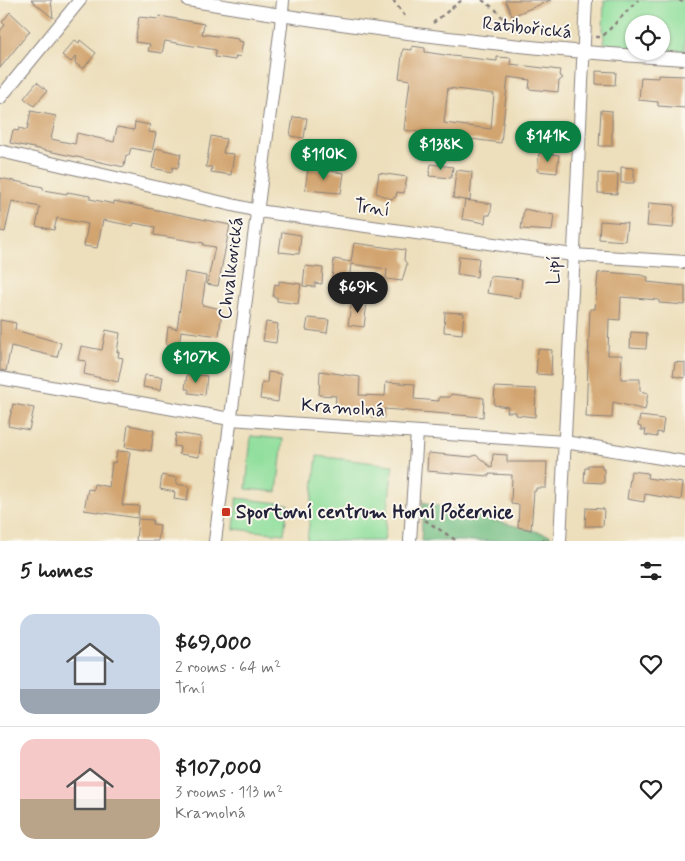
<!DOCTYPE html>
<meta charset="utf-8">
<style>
:root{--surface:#fff;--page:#f6f6f6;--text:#222;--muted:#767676;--line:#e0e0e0;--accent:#0b8043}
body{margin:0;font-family:Mynerve,sans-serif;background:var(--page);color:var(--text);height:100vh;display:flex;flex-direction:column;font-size:19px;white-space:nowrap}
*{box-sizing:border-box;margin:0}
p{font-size:16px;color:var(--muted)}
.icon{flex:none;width:28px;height:28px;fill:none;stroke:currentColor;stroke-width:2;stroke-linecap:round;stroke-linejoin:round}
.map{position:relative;height:541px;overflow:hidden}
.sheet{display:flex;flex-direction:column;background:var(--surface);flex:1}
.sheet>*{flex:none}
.buttons{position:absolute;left:625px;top:15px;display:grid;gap:10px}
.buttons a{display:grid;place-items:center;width:45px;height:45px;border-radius:50%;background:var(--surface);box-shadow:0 1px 4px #0004;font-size:25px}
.price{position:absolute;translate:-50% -42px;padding:0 11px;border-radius:18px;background:var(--accent);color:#fff;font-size:16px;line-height:32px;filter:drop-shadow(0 1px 2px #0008)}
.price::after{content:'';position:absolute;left:50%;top:30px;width:15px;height:11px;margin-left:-8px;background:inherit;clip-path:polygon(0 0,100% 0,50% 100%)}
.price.current{background:#222;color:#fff}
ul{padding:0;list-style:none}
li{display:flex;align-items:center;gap:15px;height:125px;padding:0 20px}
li+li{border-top:1px solid var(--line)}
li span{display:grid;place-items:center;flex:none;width:140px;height:100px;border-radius:15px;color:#555}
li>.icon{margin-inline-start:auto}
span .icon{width:60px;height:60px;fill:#fffc;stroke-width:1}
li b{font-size:21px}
h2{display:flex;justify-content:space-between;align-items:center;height:60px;padding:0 20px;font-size:21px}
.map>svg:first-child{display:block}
.green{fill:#91df9d;stroke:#5a806c}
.forest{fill:#74be84;stroke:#4b7060}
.building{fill:#d2a46f;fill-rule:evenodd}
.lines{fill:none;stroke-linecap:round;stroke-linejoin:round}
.minor-casing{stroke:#88807c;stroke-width:14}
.path{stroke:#88807c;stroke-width:2.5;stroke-dasharray:4 4;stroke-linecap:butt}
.minor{stroke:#fff;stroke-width:12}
.poi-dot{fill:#c8321e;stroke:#fbf7ec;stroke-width:2}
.labels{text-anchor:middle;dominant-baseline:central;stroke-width:4;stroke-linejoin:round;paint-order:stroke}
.street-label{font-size:19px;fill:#22223b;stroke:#fbf7ec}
.poi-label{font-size:19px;font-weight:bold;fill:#22223b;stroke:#fbf7ec;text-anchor:start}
</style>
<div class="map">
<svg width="685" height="541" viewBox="0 0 685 541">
<rect width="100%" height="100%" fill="#fbf7ec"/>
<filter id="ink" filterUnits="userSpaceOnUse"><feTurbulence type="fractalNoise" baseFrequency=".02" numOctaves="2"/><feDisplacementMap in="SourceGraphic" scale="10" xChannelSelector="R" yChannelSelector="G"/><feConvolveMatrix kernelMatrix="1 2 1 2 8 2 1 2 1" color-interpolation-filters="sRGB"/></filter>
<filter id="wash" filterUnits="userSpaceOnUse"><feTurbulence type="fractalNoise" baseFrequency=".0096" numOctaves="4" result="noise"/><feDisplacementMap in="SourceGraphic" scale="20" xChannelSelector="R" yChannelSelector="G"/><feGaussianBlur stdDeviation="1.12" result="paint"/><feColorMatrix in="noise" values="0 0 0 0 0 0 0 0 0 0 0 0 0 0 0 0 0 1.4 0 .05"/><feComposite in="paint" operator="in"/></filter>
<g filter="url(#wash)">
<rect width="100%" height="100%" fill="#eddfbc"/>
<g class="green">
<polygon points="604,0 685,0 685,51 674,50 667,54 661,51 661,24 634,24 634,48 605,46 603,32"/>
<polygon points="251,436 283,439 277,492 246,489"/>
<polygon points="317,456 393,465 384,541 307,541"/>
<polygon points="237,498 288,504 284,534 234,529"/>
</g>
<polygon class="forest" points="423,502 550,535 550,541 421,541"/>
<g id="blocks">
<g class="building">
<polygon points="31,0 51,0 53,18"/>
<polygon points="505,0 551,0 512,16"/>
<polygon points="10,12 30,31 0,68 0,31 5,25 2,22"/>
<polygon points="160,16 204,24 202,34 238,39 238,41 243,42 240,57 236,56 235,60 215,57 216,50 165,41 162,53 148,51 150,44 135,42 139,17 159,19"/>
<polygon points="75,40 79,43 80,40 96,53 83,69 75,63 76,56 71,62 62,55"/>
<path d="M412 46 425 48V52L452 56 497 61V57L511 58 510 64 560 70 559 75 563 78 559 81 558 92 529 89 530 80 508 77 501 143 404 130 410 80 399 78 403 49 412 50ZM448 88 494 94 491 129 444 123Z"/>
<polygon points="596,71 616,72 615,85 596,84"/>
<polygon points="658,75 685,76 685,108 658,106 658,102 639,100 641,77 658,78"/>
<polygon points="37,82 47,91 34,106 24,98"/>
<polygon points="601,110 612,111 612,146 599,146"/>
<polygon points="31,111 56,116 51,139 75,144 77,133 114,142 117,127 134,130 135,122 150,125 148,132 156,133 152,152 131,148 129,155 126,155 124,167 10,143 13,130 18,131 19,128 27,130"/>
<polygon points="293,117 307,118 304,138 290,136"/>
<polygon points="211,136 226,139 223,153 234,154 231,175 211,172 212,167 206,167"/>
<polygon points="156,148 181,154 178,168 173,167 172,172 152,168"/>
<polygon points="539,153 559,155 557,173 537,171"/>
<polygon points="431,164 453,167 451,178 429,176"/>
<polygon points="621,167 634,168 634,183 621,183"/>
<polygon points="308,168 344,173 341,193 305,190"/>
<polygon points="456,170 472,172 470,201 453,198"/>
<polygon points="379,173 407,177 404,193 397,192 396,197 391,199 376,193"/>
<polygon points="598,173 618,174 617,194 598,193"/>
<polygon points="0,178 43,187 43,190 67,194 67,192 90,196 90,199 114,204 114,201 230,225 218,286 207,284 215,247 203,245 204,243 154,235 155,227 134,223 133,226 103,220 97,248 84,246 88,224 57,218 54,230 36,226 40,207 12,201 5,232 0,231"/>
<polygon points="465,200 492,204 490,215 486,215 485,223 462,219"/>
<polygon points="649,203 675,205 673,228 647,226"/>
<polygon points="524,209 554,215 552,231 521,229"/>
<polygon points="600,221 627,223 625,241 599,239"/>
<polygon points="282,232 301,235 299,254 279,252"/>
<polygon points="354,243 405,250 404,260 407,264 402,281 386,279 387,269 351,264 349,281 332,279 334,259 351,262"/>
<polygon points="459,256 479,258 477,277 457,274"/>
<polygon points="305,266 323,268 322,284 315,283 315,287 303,286"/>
<polygon points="185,272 206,276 202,305 222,309 219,336 181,331 179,347 166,345 168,327 177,329"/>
<polygon points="605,272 641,275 648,277 647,282 685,286 685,305 659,303 659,300 621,297 620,320 609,319 608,355 622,355 621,379 640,379 640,391 648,393 645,410 613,402 612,418 586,417 590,309 595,309 598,273"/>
<polygon points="490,276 522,279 520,298 487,293"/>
<polygon points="279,281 301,284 298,304 277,301 277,297 273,297 275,284 279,285"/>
<polygon points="352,300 367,302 364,327 348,325"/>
<polygon points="445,312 464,313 462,334 444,332"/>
<polygon points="308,318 329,320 327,333 306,330"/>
<polygon points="0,320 16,323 15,330 61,343 57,357 11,346 6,371 0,370"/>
<polygon points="266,322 278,324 276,343 263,341"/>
<polygon points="106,330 120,333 117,352 119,352 118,357 123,358 118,382 84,374 86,361 78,360 81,346 102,350"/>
<polygon points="631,332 647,333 646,349 630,348"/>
<polygon points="538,349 552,350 551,375 536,374"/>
<polygon points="675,362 685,363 685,378 673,376"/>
<polygon points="320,371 360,377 359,395 385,396 386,382 415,384 414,399 439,401 439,397 450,397 451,394 484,398 483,417 384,409 384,418 372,417 372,410 335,407 336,396 319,395"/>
<polygon points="268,372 281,374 278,402 260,399 262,383 267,383"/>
<polygon points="187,374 207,376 205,395 189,393 189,389 185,389"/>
<polygon points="145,375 163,377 161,390 143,387"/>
<polygon points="495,387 536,389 535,417 516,415 516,412 507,412 508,407 494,405"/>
<polygon points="13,404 34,408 29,430 8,426"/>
<polygon points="640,416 664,419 662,433 657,432 657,437 645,435 646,430 641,430 641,427 638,426"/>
<polygon points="128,425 154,430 151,451 125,447"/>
<polygon points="176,433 201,437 199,457 179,454 180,447 174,446"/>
<polygon points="117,451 130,452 122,505 139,506 138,518 84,510 88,489 93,490 94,484 109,487 112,462 115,463"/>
<polygon points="428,453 471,457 476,455 492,468 493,454 507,455 507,462 547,462 546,488 536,488 536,491 534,491 531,530 518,527 519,505 511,504 512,475 489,474 489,476 427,471"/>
<polygon points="588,465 602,465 602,469 604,469 604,483 584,482 585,468 588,468"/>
<polygon points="631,471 648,473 647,478 683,483 681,500 645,494 644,502 627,499"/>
<polygon points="162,475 177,478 176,484 189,486 187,501 174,499 175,492 160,489"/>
<polygon points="586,508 604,509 603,526 585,526"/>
<polygon points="138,519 153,520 152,524 160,525 158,541 136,541"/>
</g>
</g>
</g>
<g filter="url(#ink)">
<use href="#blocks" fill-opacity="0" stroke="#88807c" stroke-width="1"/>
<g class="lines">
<defs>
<g id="minor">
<path d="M188 0C352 28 518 50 685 59"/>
<polyline points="0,98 80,0"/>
<polyline points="0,151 258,211 573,255 685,262"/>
<polyline points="0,378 230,419 565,442 685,462"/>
<polyline points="215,541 281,26 283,0"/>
<polyline points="410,541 417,432"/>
<polyline points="560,541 586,0"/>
</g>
</defs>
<use href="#minor" class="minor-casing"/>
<g class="path">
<polyline points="393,0 407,19"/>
<polyline points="482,0 495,9 515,32"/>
<polyline points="679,0 685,3"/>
<polyline points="433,23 462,0"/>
<polyline points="596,37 602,37 638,0"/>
<polyline points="425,520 457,541"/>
<polyline points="541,541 547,537"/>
</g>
<use href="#minor" class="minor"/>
</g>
</g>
<rect class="poi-dot" x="221" y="507" width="10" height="10" rx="2.5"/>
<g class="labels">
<g class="street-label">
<text transform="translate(527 28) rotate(6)">Ratibořická</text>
<text transform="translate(372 208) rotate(8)">Trní</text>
<text transform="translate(231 268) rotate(-83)">Chvalkovická</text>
<text transform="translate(554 270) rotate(-88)">Lipí</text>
<text transform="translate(343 408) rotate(4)">Kramolná</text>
</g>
<g class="poi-label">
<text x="236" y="512">Sportovní centrum Horní Počernice</text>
</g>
</g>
</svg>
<div class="buttons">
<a><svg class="icon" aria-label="locate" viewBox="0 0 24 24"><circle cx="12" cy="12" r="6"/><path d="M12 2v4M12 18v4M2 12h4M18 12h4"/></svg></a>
</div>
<b class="price" style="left:548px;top:163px">$141K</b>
<b class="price" style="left:441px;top:171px">$138K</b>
<b class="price" style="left:324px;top:181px">$110K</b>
<b class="price current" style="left:358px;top:314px">$69K</b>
<b class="price" style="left:196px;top:384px">$107K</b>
</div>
<section class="sheet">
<h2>5 homes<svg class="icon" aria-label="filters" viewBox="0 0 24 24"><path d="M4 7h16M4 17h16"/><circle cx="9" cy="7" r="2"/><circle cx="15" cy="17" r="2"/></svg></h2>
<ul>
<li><span style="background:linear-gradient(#c9d6e8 75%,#9aa5b1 0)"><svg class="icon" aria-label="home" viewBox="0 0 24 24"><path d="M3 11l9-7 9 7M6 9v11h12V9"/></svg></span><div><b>$69,000</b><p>2 rooms · 64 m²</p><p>Trní</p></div><svg class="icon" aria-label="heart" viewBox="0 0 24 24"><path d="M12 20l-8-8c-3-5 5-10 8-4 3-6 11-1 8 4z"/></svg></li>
<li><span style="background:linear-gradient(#f6c9c9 60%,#b9a48a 0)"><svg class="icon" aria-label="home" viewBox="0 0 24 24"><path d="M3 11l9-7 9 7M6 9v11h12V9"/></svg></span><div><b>$107,000</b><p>3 rooms · 113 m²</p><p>Kramolná</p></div><svg class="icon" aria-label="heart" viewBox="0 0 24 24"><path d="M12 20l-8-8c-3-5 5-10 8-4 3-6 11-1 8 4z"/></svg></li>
</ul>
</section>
